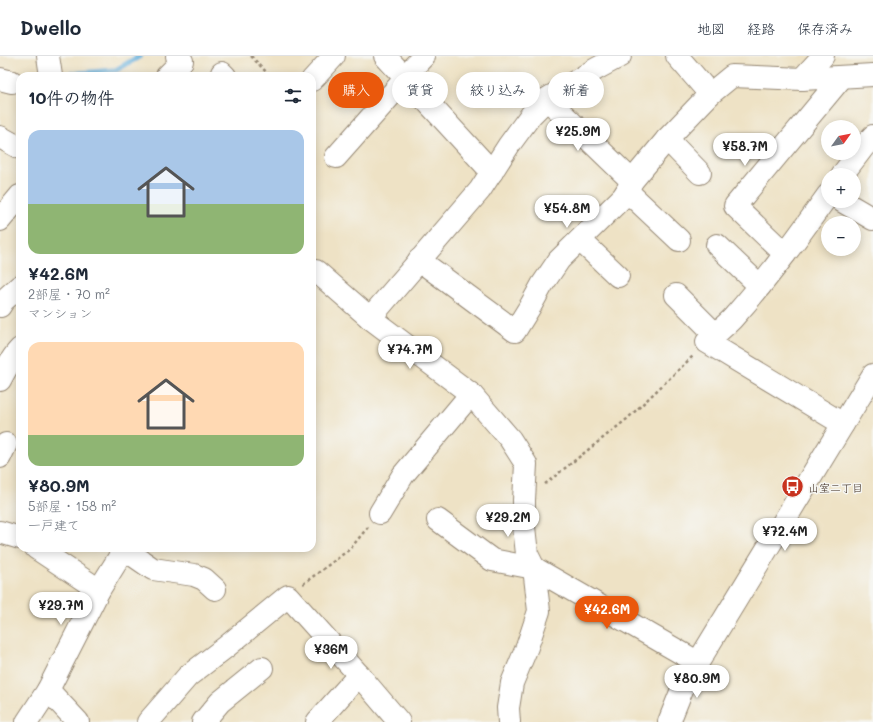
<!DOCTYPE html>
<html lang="ja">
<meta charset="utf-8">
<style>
:root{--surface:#fff;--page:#f2f2f3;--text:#1f2937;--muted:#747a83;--line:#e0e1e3;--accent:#ea580c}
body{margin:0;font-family:Mali,"Klee One",sans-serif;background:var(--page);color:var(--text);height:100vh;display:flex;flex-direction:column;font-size:15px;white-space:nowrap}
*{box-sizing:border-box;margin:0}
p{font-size:13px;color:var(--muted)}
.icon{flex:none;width:22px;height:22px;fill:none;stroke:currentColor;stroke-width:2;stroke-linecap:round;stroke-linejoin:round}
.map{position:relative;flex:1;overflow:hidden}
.side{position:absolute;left:16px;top:16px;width:300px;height:480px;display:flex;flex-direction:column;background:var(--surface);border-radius:12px;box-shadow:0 2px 10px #0003}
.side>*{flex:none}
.guide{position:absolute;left:328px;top:16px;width:380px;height:36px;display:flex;gap:8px}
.needle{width:26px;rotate:57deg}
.buttons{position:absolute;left:821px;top:64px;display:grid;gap:8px}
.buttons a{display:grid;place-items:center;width:40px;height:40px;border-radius:50%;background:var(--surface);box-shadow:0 2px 10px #0003;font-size:20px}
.price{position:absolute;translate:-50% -34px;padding:0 9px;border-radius:14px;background:#fff;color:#222;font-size:13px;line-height:26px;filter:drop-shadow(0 1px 2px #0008)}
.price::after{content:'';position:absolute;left:50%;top:24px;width:12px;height:9px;margin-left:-6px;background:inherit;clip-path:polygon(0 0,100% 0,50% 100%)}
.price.active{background:var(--accent);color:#fff}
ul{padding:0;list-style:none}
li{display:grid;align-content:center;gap:8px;height:212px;padding:0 12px}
li span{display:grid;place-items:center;height:124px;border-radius:12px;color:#555}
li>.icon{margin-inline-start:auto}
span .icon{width:72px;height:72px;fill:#fffc;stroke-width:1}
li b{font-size:17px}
h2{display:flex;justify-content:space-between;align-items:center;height:48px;padding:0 12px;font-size:17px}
.pill{padding:0 14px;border-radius:18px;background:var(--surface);box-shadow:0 2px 10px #0003;font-size:14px;line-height:36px}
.pill.active{background:var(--accent);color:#fff}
header{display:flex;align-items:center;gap:24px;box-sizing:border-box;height:56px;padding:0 20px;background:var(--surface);border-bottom:1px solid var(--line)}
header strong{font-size:19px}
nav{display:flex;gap:22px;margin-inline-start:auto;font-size:14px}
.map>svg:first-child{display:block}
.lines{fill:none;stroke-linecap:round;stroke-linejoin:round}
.stream{stroke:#63afdc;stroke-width:5.5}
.minor-casing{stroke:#948672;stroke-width:24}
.path{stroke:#948672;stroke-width:2.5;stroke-dasharray:3 3;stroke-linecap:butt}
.minor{stroke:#fff;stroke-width:22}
.labels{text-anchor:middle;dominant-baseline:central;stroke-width:3;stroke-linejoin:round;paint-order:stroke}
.poi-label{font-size:11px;fill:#3b2a1e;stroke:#f6f6f2;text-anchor:start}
</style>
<header>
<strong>Dwello</strong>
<nav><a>地図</a><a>経路</a><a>保存済み</a></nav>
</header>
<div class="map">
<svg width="873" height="666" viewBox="0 0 873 666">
<rect width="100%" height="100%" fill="#f6f6f2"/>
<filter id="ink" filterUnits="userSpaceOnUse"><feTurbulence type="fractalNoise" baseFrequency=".025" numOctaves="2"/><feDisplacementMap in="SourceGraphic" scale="8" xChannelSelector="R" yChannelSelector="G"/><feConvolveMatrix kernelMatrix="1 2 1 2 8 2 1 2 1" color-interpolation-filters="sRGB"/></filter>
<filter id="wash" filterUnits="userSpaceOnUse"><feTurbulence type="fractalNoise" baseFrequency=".012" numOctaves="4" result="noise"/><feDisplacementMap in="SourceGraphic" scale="16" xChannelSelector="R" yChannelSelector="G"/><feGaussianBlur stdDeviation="0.9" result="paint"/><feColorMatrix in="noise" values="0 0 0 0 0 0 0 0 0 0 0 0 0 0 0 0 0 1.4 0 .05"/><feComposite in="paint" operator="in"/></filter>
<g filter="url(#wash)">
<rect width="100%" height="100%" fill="#eee2c5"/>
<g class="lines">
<polyline class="stream" points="61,19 116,14 140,0"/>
</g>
</g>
<g filter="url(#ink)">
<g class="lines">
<defs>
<g id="minor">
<polyline points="48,0 51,20"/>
<polyline points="385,0 492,116"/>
<polyline points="677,0 710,38"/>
<polyline points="222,17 225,20"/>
<polyline points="167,20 182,5 177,0"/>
<polyline points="404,21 424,0"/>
<polyline points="0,23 12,26"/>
<polyline points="802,23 823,0"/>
<polyline points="312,24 334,0"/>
<polyline points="547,43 632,125"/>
<polyline points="0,81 20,92"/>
<polyline points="667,83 700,117"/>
<polyline points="336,101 406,22"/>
<polyline points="842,119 865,89 873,80"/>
<polyline points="627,135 679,184"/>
<path d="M828 139C798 181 767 224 732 263 724 271 715 278 707 286L843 368"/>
<polyline points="842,145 873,163"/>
<polyline points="0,164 20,140"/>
<polyline points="580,184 618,220"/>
<polyline points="717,189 760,230"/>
<polyline points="785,198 735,150 842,21"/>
<polyline points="419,204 515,275 531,249 542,229 559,204 623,141 627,135 632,125 667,83 710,38 732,20 802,23 873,19"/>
<polyline points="312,215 316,215 370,262 471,338 510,383 526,408 524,444 524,471 527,498 534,512 539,555 527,591 512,627 508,652 509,666"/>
<polyline points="676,239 715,278"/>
<polyline points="0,250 3,245 20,230"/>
<polyline points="370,262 480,134 509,89 531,59 547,43 596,13 620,0"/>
<path d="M0 324C6 313 11 302 20 293"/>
<polyline points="0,401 6,388"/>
<polyline points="380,457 403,419 471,338"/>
<polyline points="438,464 492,504 534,512 697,606"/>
<polyline points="0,476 20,482"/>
<polyline points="36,492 99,534"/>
<polyline points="124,493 153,513 194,519 204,523 215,533"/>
<polyline points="48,634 78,666"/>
<polyline points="27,666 48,634 99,534 125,492"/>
<polyline points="148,666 188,620 226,591 288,540 359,619 399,666"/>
<polyline points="203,666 220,646 262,612"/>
<polyline points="317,666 359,619"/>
<polyline points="669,666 683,631 873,319"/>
</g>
</defs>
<use href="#minor" class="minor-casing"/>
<g class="path">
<polyline points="251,0 270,20"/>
<polyline points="545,428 627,363 694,299"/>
<polyline points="303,528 350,493 368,471"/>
</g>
<use href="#minor" class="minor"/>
</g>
</g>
<defs>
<symbol id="bus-disc" viewBox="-11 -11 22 22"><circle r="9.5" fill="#c8321e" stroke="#f6f6f2"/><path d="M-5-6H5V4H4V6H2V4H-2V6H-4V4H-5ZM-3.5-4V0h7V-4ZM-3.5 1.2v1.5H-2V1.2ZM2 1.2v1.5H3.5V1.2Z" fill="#fff"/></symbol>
</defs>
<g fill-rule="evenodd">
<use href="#bus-disc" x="780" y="418" width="25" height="25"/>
</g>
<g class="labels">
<g class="poi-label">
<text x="808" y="431">山室二丁目</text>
</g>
</g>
</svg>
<div class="buttons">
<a><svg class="needle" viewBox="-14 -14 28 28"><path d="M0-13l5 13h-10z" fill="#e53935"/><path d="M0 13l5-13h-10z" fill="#747a83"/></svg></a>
<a>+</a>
<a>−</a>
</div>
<b class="price" style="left:578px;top:96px">¥25.9M</b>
<b class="price" style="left:745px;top:111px">¥58.7M</b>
<b class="price" style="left:567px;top:173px">¥54.8M</b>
<b class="price" style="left:410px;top:314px">¥74.7M</b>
<b class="price" style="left:508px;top:482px">¥29.2M</b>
<b class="price" style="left:785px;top:496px">¥72.4M</b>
<b class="price" style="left:61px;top:570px">¥29.7M</b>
<b class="price active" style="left:607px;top:574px">¥42.6M</b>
<b class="price" style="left:331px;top:614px">¥36M</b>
<b class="price" style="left:697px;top:643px">¥80.9M</b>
<div class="guide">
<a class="pill active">購入</a>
<a class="pill">賃貸</a>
<a class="pill">絞り込み</a>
<a class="pill">新着</a>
</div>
<section class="side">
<h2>10件の物件<svg class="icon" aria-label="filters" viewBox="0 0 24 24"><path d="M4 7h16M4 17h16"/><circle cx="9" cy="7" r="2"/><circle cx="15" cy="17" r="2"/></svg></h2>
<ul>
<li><span style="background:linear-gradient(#a9c7e8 60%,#8fb573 0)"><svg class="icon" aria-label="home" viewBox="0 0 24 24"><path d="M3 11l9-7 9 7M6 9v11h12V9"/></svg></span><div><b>¥42.6M</b><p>2部屋 · 70 m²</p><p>マンション</p></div></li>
<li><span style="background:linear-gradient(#ffd9b3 75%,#8fb573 0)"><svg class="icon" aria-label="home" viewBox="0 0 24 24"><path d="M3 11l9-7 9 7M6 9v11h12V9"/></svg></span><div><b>¥80.9M</b><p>5部屋 · 158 m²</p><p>一戸建て</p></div></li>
</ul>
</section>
</div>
